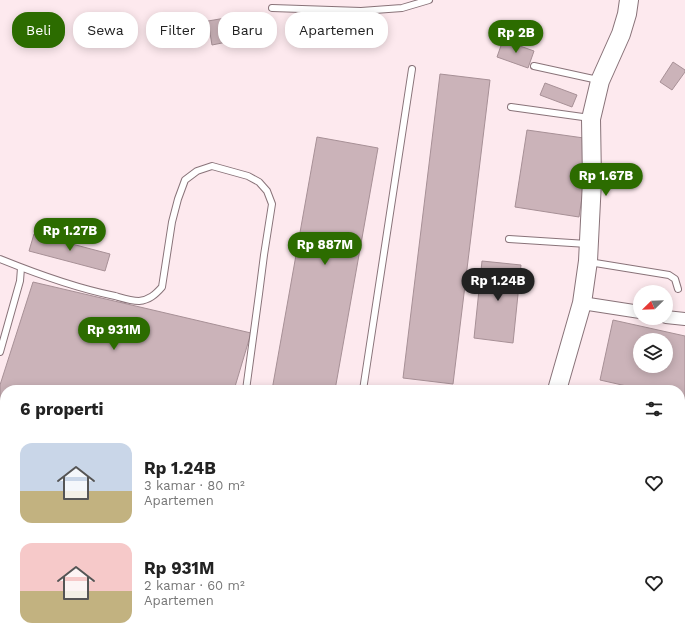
<!DOCTYPE html>
<html lang="id">
<meta charset="utf-8">
<style>
:root{--surface:#fff;--page:#f6f6f6;--text:#222;--muted:#767676;--accent:#2c6c00}
body{margin:0;font-family:"Work Sans",sans-serif;background:var(--page);color:var(--text);height:100vh;display:flex;flex-direction:column;font-size:15px;white-space:nowrap}
*{box-sizing:border-box;margin:0}
p{font-size:13px;color:var(--muted)}
.icon{flex:none;width:22px;height:22px;fill:none;stroke:currentColor;stroke-width:2;stroke-linecap:round;stroke-linejoin:round}
.map{position:relative;flex:1;overflow:hidden}
.details{position:absolute;left:0px;top:385px;width:685px;height:256px;display:flex;flex-direction:column;background:var(--surface);border-radius:16px 16px 0 0;box-shadow:0 2px 10px #0003}
.details>*{flex:none}
.banner{position:absolute;left:12px;top:12px;width:400px;height:36px;display:flex;gap:8px}
.needle{width:26px;rotate:247deg}
.controls{position:absolute;left:633px;top:285px;display:grid;gap:8px}
.controls a{display:grid;place-items:center;width:40px;height:40px;border-radius:50%;background:var(--surface);box-shadow:0 2px 10px #0003;font-size:20px}
.price{position:absolute;translate:-50% -34px;padding:0 9px;border-radius:14px;background:var(--accent);color:#fff;font-size:13px;line-height:26px;filter:drop-shadow(0 1px 2px #0008)}
.price::after{content:'';position:absolute;left:50%;top:24px;width:12px;height:9px;margin-left:-6px;background:inherit;clip-path:polygon(0 0,100% 0,50% 100%)}
.price.active{background:#222;color:#fff}
ul{padding:0;list-style:none}
li{display:flex;align-items:center;gap:12px;height:100px;padding:0 20px}
li span{display:grid;place-items:center;flex:none;width:112px;height:80px;border-radius:12px;color:#555}
li>.icon{margin-inline-start:auto}
span .icon{width:48px;height:48px;fill:#fffc;stroke-width:1}
li b{font-size:17px}
h2{display:flex;justify-content:space-between;align-items:center;height:48px;padding:0 20px;font-size:17px}
.tag{padding:0 14px;border-radius:16px;background:var(--surface);box-shadow:0 2px 10px #0003;font-size:14px;line-height:36px}
.tag.active{background:var(--accent);color:#fff}
.map>svg:first-child{display:block}
.building{fill:#cbb3b9;stroke:#a79096;fill-rule:evenodd}
.lines{fill:none;stroke-linecap:round;stroke-linejoin:round}
.lane-casing{stroke:#897379;stroke-width:8}
.street-casing{stroke:#897379;stroke-width:14}
.secondary-casing{stroke:#897379;stroke-width:20}
.lane{stroke:#fff;stroke-width:6}
.street{stroke:#fff;stroke-width:12}
.secondary{stroke:#fff;stroke-width:18}
</style>
<div class="map">
<svg width="685" height="641" viewBox="0 0 685 641">
<rect width="100%" height="100%" fill="#fde9ee"/>
<g class="building">
<polygon points="243,15 247,38 212,45 208,21"/>
<polygon points="503,40 534,51 528,68 497,57"/>
<polygon points="673,62 685,70 685,72 672,90 660,82"/>
<polygon points="440,74 490,80 453,384 403,378"/>
<polygon points="545,83 577,95 572,107 540,95"/>
<polygon points="527,130 591,139 579,217 515,207"/>
<polygon points="317,137 378,148 335,390 272,390"/>
<polygon points="34,234 110,254 105,271 29,251"/>
<polygon points="482,261 521,265 513,343 474,338"/>
<polygon points="33,282 251,333 234,390 5,390 5,511 0,510 0,385"/>
<path d="M613 320 685 336V399L680 398V390H644L600 380ZM640 340H666V366H640Z"/>
<polygon points="680,405 685,407 685,475 680,474"/>
<polygon points="286,636 335,636 335,641 317,641"/>
<polygon points="572,636 649,636 648,641 579,641 571,638"/>
</g>
<g class="lines">
<defs>
<g id="lane">
<polyline points="272,8 361,11 402,8 429,0"/>
<polyline points="534,66 598,80"/>
<polyline points="511,107 590,118"/>
<polyline points="509,239 587,244"/>
<path d="M0 259C37 274 75 288 115 296 122 298 131 301 139 301 149 300 155 295 162 287L172 222 178 199 185 180 197 171 212 166 248 176 259 182 267 191 272 204 264 255 259 294 246 390"/>
<polyline points="589,262 669,275 675,279 678,289"/>
<polyline points="0,352 20,281 21,268"/>
<polyline points="363,390 412,69"/>
<polyline points="78,641 84,637 108,641"/>
<polyline points="176,641 179,636"/>
</g>
<g id="street">
<polyline points="582,303 640,312"/>
<polyline points="666,317 685,319"/>
<polyline points="680,550 685,534"/>
</g>
<g id="secondary">
<polyline points="557,390 582,303 588,261 592,181 591,119 600,81 621,34 627,14 629,0"/>
<polyline points="451,641 452,636"/>
</g>
</defs>
<use href="#lane" class="lane-casing"/>
<use href="#street" class="street-casing"/>
<use href="#secondary" class="secondary-casing"/>
<use href="#lane" class="lane"/>
<use href="#street" class="street"/>
<use href="#secondary" class="secondary"/>
</g>
</svg>
<div class="controls">
<a><svg class="needle" viewBox="-14 -14 28 28"><path d="M0-13l5 13h-10z" fill="#e53935"/><path d="M0 13l5-13h-10z" fill="#767676"/></svg></a>
<a><svg class="icon" aria-label="layers" viewBox="0 0 24 24"><path d="M12 4l9 5-9 5-9-5zM3 14l9 5 9-5"/></svg></a>
</div>
<b class="price" style="left:516px;top:54px">Rp 2B</b>
<b class="price" style="left:606px;top:197px">Rp 1.67B</b>
<b class="price" style="left:70px;top:252px">Rp 1.27B</b>
<b class="price" style="left:325px;top:266px">Rp 887M</b>
<b class="price active" style="left:498px;top:302px">Rp 1.24B</b>
<b class="price" style="left:114px;top:351px">Rp 931M</b>
<div class="banner">
<a class="tag active">Beli</a>
<a class="tag">Sewa</a>
<a class="tag">Filter</a>
<a class="tag">Baru</a>
<a class="tag">Apartemen</a>
</div>
<section class="details">
<h2>6 properti<svg class="icon" aria-label="filters" viewBox="0 0 24 24"><path d="M4 7h16M4 17h16"/><circle cx="9" cy="7" r="2"/><circle cx="15" cy="17" r="2"/></svg></h2>
<ul>
<li><span style="background:linear-gradient(#c9d6e8 60%,#c2b280 0)"><svg class="icon" aria-label="home" viewBox="0 0 24 24"><path d="M3 11l9-7 9 7M6 9v11h12V9"/></svg></span><div><b>Rp 1.24B</b><p>3 kamar · 80 m²</p><p>Apartemen</p></div><svg class="icon" aria-label="heart" viewBox="0 0 24 24"><path d="M12 20l-8-8c-3-5 5-10 8-4 3-6 11-1 8 4z"/></svg></li>
<li><span style="background:linear-gradient(#f6c9c9 60%,#c2b280 0)"><svg class="icon" aria-label="home" viewBox="0 0 24 24"><path d="M3 11l9-7 9 7M6 9v11h12V9"/></svg></span><div><b>Rp 931M</b><p>2 kamar · 60 m²</p><p>Apartemen</p></div><svg class="icon" aria-label="heart" viewBox="0 0 24 24"><path d="M12 20l-8-8c-3-5 5-10 8-4 3-6 11-1 8 4z"/></svg></li>
</ul>
</section>
</div>
